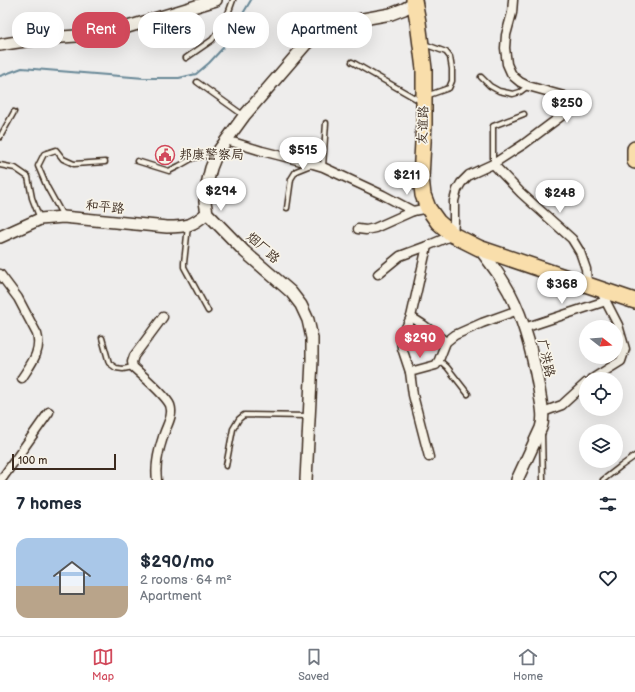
<!DOCTYPE html>
<meta charset="utf-8">
<style>
:root{--surface:#fff;--page:#f2f2f3;--text:#1f2937;--muted:#747a83;--line:#e0e1e3;--accent:#d1495b}
body{margin:0;font-family:"Balsamiq Sans","LXGW WenKai TC",sans-serif;background:var(--page);color:var(--text);height:100vh;display:flex;flex-direction:column;font-size:15px;white-space:nowrap}
*{box-sizing:border-box;margin:0}
p{font-size:13px;color:var(--muted)}
.icon{flex:none;width:22px;height:22px;fill:none;stroke:currentColor;stroke-width:2;stroke-linecap:round;stroke-linejoin:round}
.map{position:relative;height:480px;overflow:hidden}
.drawer{display:flex;flex-direction:column;background:var(--surface);flex:1}
.drawer>*{flex:none}
.banner{position:absolute;left:12px;top:12px;width:400px;height:36px;display:flex;gap:8px}
.needle{width:26px;rotate:107deg}
.controls{position:absolute;left:579px;top:320px;display:grid;gap:8px}
.controls a{display:grid;place-items:center;width:44px;height:44px;border-radius:50%;background:var(--surface);box-shadow:0 4px 16px #0002;font-size:20px}
.scale{position:absolute;left:12px;bottom:10px;width:104px;box-sizing:border-box;padding-left:4px;border:2px solid #3b2a1e;border-top:0;font-size:11px;line-height:14px;white-space:nowrap;color:#3b2a1e;-webkit-text-stroke:3px #f7f3e8;paint-order:stroke}
.price{position:absolute;translate:-50% -34px;padding:0 9px;border-radius:14px;background:#fff;color:#222;font-size:13px;line-height:26px;filter:drop-shadow(0 1px 2px #0008)}
.price::after{content:'';position:absolute;left:50%;top:24px;width:12px;height:9px;margin-left:-6px;background:inherit;clip-path:polygon(0 0,100% 0,50% 100%)}
.price.active{background:var(--accent);color:#fff}
ul{padding:0;list-style:none}
li{display:flex;align-items:center;gap:12px;height:100px;padding:0 16px}
li+li{border-top:1px solid var(--line)}
li span{display:grid;place-items:center;flex:none;width:112px;height:80px;border-radius:12px;color:#555}
li>.icon{margin-inline-start:auto}
span .icon{width:48px;height:48px;fill:#fffc;stroke-width:1}
li b{font-size:17px}
h2{display:flex;justify-content:space-between;align-items:center;height:48px;padding:0 16px;font-size:17px}
.pill{padding:0 14px;border-radius:16px;background:var(--surface);box-shadow:0 4px 16px #0002;font-size:14px;line-height:36px}
.pill.active{background:var(--accent);color:#fff}
.tabs{display:flex;justify-content:space-around;align-items:center;height:56px;border-top:1px solid var(--line);background:var(--surface);font-size:11px;color:var(--muted)}
.tabs a{display:grid;justify-items:center;gap:2px}
.tabs .active{color:var(--accent)}
.map>svg:first-child{display:block}
.lines{fill:none;stroke-linecap:round;stroke-linejoin:round}
.stream{stroke:#688897;stroke-width:2}
.lane-casing{stroke:#3b2a1e;stroke-width:7}
.street-casing{stroke:#3b2a1e;stroke-width:11}
.secondary-casing{stroke:#3b2a1e;stroke-width:14}
.highway-casing{stroke:#3b2a1e;stroke-width:18}
.lane{stroke:#f7f3e8;stroke-width:4}
.street{stroke:#f7f3e8;stroke-width:8}
.secondary{stroke:#f7f3e8;stroke-width:11}
.highway{stroke:#f9deab;stroke-width:15}
.labels{text-anchor:middle;dominant-baseline:central;stroke-width:3.5;stroke-linejoin:round;paint-order:stroke}
.street-label{font-size:13px;fill:#3b2a1e;stroke:#f7f3e8}
.poi-label{font-size:13px;fill:#3b2a1e;stroke:#f7f3e8;text-anchor:start}
</style>
<div class="map">
<svg width="635" height="480" viewBox="0 0 635 480">
<rect width="100%" height="100%" fill="#eeedec"/>
<filter id="ink" filterUnits="userSpaceOnUse"><feTurbulence type="fractalNoise" baseFrequency=".025" numOctaves="2"/><feDisplacementMap in="SourceGraphic" scale="8" xChannelSelector="R" yChannelSelector="G"/><feConvolveMatrix kernelMatrix="1 2 1 2 8 2 1 2 1" color-interpolation-filters="sRGB"/></filter>
<g filter="url(#ink)">
<g class="lines">
<polyline class="stream" points="0,76 22,68 144,78 179,78 196,74 209,63 222,49 251,0"/>
<defs>
<g id="lane">
<polyline points="424,44 446,52 450,57 452,69 452,81 449,88 426,96"/>
<polyline points="186,58 212,40 225,22 233,0"/>
<polyline points="352,62 420,101"/>
<polyline points="481,77 490,86 499,91 513,94 520,92 528,86"/>
<polyline points="197,82 243,115"/>
<polyline points="0,137 14,112"/>
<polyline points="137,161 169,171 179,166 193,158 215,154"/>
<polyline points="493,164 493,126 524,114"/>
<polyline points="0,165 15,168 28,177 32,198 40,219"/>
<polyline points="323,166 326,123"/>
<polyline points="287,208 291,179 296,171 311,165"/>
<polyline points="63,216 47,187 38,166 44,154 56,150 63,159 74,164 105,162"/>
<polyline points="188,226 184,263 184,267 208,311"/>
<polyline points="102,338 109,363 116,368 123,369 133,367"/>
<polyline points="439,360 447,367 468,394"/>
<polyline points="542,433 543,480"/>
<polyline points="226,466 233,429 239,419 244,415 308,416"/>
<polyline points="603,480 621,466 635,456"/>
</g>
<g id="street">
<polyline points="226,140 262,151 313,164 323,167 383,195 413,211 428,208"/>
<polyline points="493,164 521,193 572,239 580,252 586,269 587,285"/>
<polyline points="358,229 366,230 375,228 413,211"/>
<path d="M0 274 18 298 37 334C42 351 31 364 22 378"/>
<polyline points="378,274 400,256 427,246 453,235 454,222 454,201 457,190 461,183 469,175 493,164 510,153 524,144 564,114 568,106 567,100 564,96 528,86 520,82 514,77 511,73 507,64 505,48 506,35 512,13 513,0"/>
<polyline points="411,317 422,324 446,342"/>
<polyline points="524,328 606,301"/>
<polyline points="410,372 402,348 401,338 411,317 427,246"/>
<polyline points="592,379 621,361 625,349 618,325 600,290"/>
<polyline points="543,412 562,405 586,383"/>
<polyline points="429,457 413,395 410,372 436,365 439,360 446,342 455,335 482,323 518,310"/>
<polyline points="1,480 49,412"/>
<path d="M157 480C155 467 159 449 163 437 166 426 174 416 170 405 166 396 141 374 133 367L132 362 134 356 163 317"/>
</g>
<g id="secondary">
<path d="M0 45C20 41 41 39 62 37 77 36 92 35 108 33L216 0"/>
<path d="M0 237 40 219 63 217 167 227C187 227 192 226 207 213"/>
<path d="M479 248C488 260 497 271 504 283 523 313 533 355 539 389 541 403 545 416 541 428L517 480"/>
<polyline points="306,480 312,360 312,338 308,320 301,305 291,292 245,252 207,213 205,202 206,190 208,180 211,168 217,153 244,116 306,44 319,32 327,27 335,24 391,14 404,9 415,3"/>
</g>
<g id="highway">
<polyline points="414,0 418,22 424,69 424,124 421,178 423,195 428,208 438,222 453,235 479,248 635,301"/>
<polyline points="635,149 635,161"/>
</g>
</defs>
<use href="#lane" class="lane-casing"/>
<use href="#street" class="street-casing"/>
<use href="#secondary" class="secondary-casing"/>
<use href="#highway" class="highway-casing"/>
<use href="#lane" class="lane"/>
<use href="#street" class="street"/>
<use href="#secondary" class="secondary"/>
<use href="#highway" class="highway"/>
</g>
</g>
<defs>
<symbol id="civic-ring" viewBox="-11 -11 22 22"><circle r="9.5" fill="#f7f3e8" stroke="#d1495b" stroke-width="1.5"/><path d="M-.6-6.5H3V-4.5H.6V-3L4-1V1h2V6H-6V1h2V-1L-.6-3ZM-1.2 2.5V6h2.4V2.5Z" fill="#d1495b"/></symbol>
</defs>
<g fill-rule="evenodd">
<use href="#civic-ring" x="154" y="144" width="22" height="22"/>
</g>
<g class="labels">
<g class="street-label">
<text transform="translate(423 125) rotate(-88)">友谊路</text>
<text transform="translate(105 207) rotate(6)">和平路</text>
<text transform="translate(263 248) rotate(42)">烟厂路</text>
<text transform="translate(546 358) rotate(77)">广洪路</text>
</g>
<g class="poi-label">
<text x="179" y="155">邦康警察局</text>
</g>
</g>
</svg>
<div class="controls">
<a><svg class="needle" viewBox="-14 -14 28 28"><path d="M0-13l5 13h-10z" fill="#e53935"/><path d="M0 13l5-13h-10z" fill="#747a83"/></svg></a>
<a><svg class="icon" aria-label="locate" viewBox="0 0 24 24"><circle cx="12" cy="12" r="6"/><path d="M12 2v4M12 18v4M2 12h4M18 12h4"/></svg></a>
<a><svg class="icon" aria-label="layers" viewBox="0 0 24 24"><path d="M12 4l9 5-9 5-9-5zM3 14l9 5 9-5"/></svg></a>
</div>
<div class="scale">100 m</div>
<b class="price" style="left:567px;top:124px">$250</b>
<b class="price" style="left:303px;top:171px">$515</b>
<b class="price" style="left:407px;top:196px">$211</b>
<b class="price" style="left:221px;top:212px">$294</b>
<b class="price" style="left:560px;top:214px">$248</b>
<b class="price" style="left:562px;top:305px">$368</b>
<b class="price active" style="left:420px;top:359px">$290</b>
<div class="banner">
<a class="pill">Buy</a>
<a class="pill active">Rent</a>
<a class="pill">Filters</a>
<a class="pill">New</a>
<a class="pill">Apartment</a>
</div>
</div>
<section class="drawer">
<h2>7 homes<svg class="icon" aria-label="filters" viewBox="0 0 24 24"><path d="M4 7h16M4 17h16"/><circle cx="9" cy="7" r="2"/><circle cx="15" cy="17" r="2"/></svg></h2>
<ul>
<li><span style="background:linear-gradient(#a9c7e8 60%,#b9a48a 0)"><svg class="icon" aria-label="home" viewBox="0 0 24 24"><path d="M3 11l9-7 9 7M6 9v11h12V9"/></svg></span><div><b>$290/mo</b><p>2 rooms · 64 m²</p><p>Apartment</p></div><svg class="icon" aria-label="heart" viewBox="0 0 24 24"><path d="M12 20l-8-8c-3-5 5-10 8-4 3-6 11-1 8 4z"/></svg></li>
</ul>
</section>
<nav class="tabs">
<a class="active"><svg class="icon" aria-label="map" viewBox="0 0 24 24"><path d="M3 6l6-2 6 2 6-2v14l-6 2-6-2-6 2zM9 4v14M15 6v14"/></svg>Map</a>
<a><svg class="icon" aria-label="saved" viewBox="0 0 24 24"><path d="M7 4h10v16l-5-4-5 4z"/></svg>Saved</a>
<a><svg class="icon" aria-label="home" viewBox="0 0 24 24"><path d="M3 11l9-7 9 7M6 9v11h12V9"/></svg>Home</a>
</nav>
